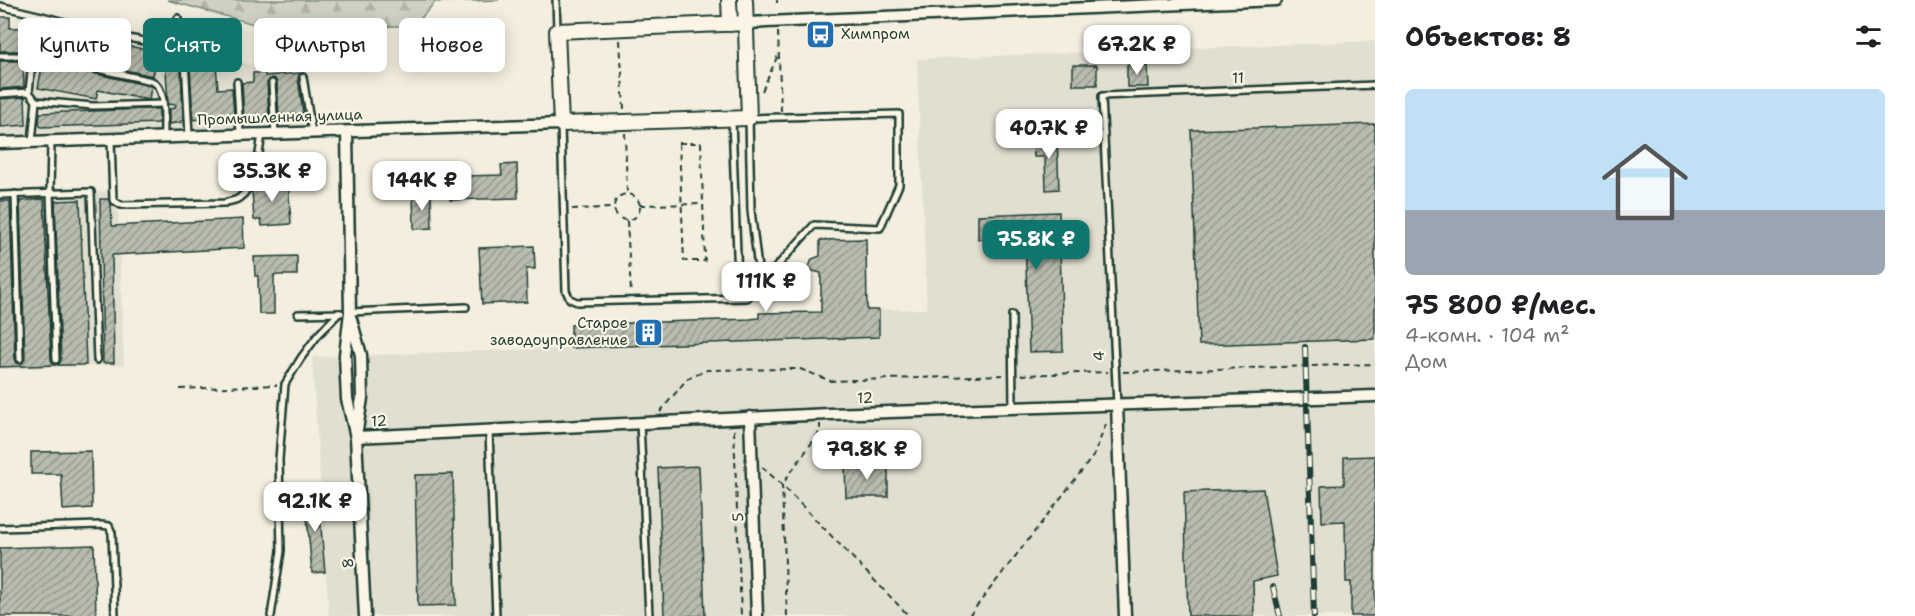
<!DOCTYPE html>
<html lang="ru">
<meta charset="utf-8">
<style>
:root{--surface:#fff;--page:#f6f6f6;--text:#202124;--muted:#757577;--line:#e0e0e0;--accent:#0f766e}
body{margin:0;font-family:"Shantell Sans",sans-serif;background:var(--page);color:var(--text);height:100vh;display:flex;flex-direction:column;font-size:22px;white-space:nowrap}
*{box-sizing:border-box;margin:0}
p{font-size:20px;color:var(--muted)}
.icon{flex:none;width:33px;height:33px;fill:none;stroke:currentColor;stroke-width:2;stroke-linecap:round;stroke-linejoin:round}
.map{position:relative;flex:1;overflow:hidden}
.side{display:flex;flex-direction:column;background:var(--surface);width:540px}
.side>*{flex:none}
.guide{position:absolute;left:18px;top:18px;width:570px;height:54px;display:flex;gap:12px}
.price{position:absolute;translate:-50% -51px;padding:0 14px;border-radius:12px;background:#fff;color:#222;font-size:20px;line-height:39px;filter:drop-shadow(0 2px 3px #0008)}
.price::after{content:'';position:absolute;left:50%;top:36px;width:18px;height:14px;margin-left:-9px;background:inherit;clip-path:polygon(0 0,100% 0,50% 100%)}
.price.current{background:var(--accent);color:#fff}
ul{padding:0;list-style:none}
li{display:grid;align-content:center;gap:12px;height:318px;padding:0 30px}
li+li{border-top:2px solid var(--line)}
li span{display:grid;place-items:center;height:186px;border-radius:9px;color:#555}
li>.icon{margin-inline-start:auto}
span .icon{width:108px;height:108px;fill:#fffc;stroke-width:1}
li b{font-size:26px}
h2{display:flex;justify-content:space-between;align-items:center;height:72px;padding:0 30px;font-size:26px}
.chip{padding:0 21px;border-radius:9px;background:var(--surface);box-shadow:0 3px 15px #0003;font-size:21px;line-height:54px}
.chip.current{background:var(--accent);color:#fff}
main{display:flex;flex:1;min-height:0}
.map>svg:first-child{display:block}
.built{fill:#e1dfd0}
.forest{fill:url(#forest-firs);stroke:#78877b;stroke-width:1.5}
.building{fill:url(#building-hatch);stroke:#1f3d34;stroke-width:1.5}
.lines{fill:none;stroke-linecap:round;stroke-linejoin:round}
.service-casing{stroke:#1f3d34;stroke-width:10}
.minor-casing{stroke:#1f3d34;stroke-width:15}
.tertiary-casing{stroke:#1f3d34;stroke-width:18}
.path{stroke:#1f3d34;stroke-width:2;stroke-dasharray:6 4.5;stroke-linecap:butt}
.service{stroke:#fcf5e5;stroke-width:5}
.minor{stroke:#fcf5e5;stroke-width:10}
.tertiary{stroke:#fcf5e5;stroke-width:14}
.rail-casing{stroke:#1f3d34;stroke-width:6}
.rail{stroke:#fcf5e5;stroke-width:4;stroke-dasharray:11;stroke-linecap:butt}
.labels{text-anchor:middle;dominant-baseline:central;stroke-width:4.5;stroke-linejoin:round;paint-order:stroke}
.poi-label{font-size:15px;fill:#1f3d34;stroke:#fcf5e5;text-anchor:start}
.street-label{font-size:15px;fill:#1f3d34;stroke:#fcf5e5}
</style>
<main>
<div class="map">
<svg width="1375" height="616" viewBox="0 0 1375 616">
<defs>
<pattern id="forest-firs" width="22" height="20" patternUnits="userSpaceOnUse" patternTransform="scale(1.5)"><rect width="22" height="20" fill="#d0d1c2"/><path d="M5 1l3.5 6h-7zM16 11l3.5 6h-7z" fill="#b2b4a7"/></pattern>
<pattern id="building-hatch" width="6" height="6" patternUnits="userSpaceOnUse" patternTransform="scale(1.5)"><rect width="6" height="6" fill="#b8bcae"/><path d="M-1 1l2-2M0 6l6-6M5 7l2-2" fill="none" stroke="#959a8e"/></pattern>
</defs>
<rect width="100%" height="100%" fill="#f3eede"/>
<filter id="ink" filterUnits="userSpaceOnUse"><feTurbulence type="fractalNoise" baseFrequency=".0167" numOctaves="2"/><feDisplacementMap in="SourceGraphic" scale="12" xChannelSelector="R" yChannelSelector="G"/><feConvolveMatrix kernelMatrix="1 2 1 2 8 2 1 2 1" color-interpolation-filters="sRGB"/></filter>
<g filter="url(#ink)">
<g class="built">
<polygon points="0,26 300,71 303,127 0,137"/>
<polygon points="1375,41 1375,616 329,616 312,357 879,337 879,310 927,309 917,59"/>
<polygon points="117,191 124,365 0,369 0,195"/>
</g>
<polygon class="forest" points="167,0 499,0 435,2 415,25 283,32"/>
<g class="building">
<polygon points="0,17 10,17 10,28 36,27 34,47 22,48 23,51 0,51"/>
<polygon points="46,29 158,52 153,76 45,53 46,47 44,47"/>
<polygon points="165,54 177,56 178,67 181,67 183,120 181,121 181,122 169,124 169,109 175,108 176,105 168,104"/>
<polygon points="0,61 23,61 24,87 0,89"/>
<polygon points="43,62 150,86 151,87 149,100 98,90 96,99 38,88"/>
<polygon points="216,64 218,89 232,88 234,116 193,120 190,66"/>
<rect x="1073" y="65" width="24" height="20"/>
<polygon points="1127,65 1147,65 1148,87 1127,87"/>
<polygon points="253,73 265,73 265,76 300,73 298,78 303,113 279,115 277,83 275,79 271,78 267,83 269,116 244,118 242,83 253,82"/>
<polygon points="25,97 26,125 0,127 0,99"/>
<polygon points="147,109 159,109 159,123 41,127 40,125 39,125 40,113"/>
<polygon points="1375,124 1375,339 1199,345 1191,130"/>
<polygon points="1057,137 1059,189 1046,190 1045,157 1034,157 1033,138"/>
<polygon points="517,164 518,198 450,200 448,166 464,165 465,176 502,175 501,165"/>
<polygon points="288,179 291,224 262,226 261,220 254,220 252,191 255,186 259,186 259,182"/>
<polygon points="431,195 432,228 414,229 413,196"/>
<polygon points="44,199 51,360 55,365 0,367 0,201 10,201 15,359 17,363 21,364 25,359 20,201"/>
<polygon points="100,199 108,199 111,205 112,226 243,219 244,248 112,255 114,363 103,363"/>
<polygon points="80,200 86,365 58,365 61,360 55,201"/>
<polygon points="1059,212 1063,351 1029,352 1025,238 978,239 978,215"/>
<polygon points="866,239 867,310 879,310 879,337 571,348 571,325 750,319 759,318 759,313 821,312 821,273 813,271 809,267 812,259 820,256 820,240"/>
<polygon points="534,246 535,269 526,269 527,302 482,304 479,248"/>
<polygon points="297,256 297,275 274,275 274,314 259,314 258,276 255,276 254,257"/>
<polygon points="91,451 92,508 63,510 61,474 31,474 31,452"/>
<polygon points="1375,456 1375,616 1351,616 1351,582 1346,582 1345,521 1322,522 1321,486 1344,485 1344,457"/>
<polygon points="888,464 888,497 846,497 845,465"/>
<polygon points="699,466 705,616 664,616 658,468"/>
<polygon points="453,474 456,605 418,606 415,475"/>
<polygon points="1263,489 1277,576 1253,581 1254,616 1188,616 1184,492"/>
<polygon points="318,493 325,572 312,573 305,494"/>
<polygon points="94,545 96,616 0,616 0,548"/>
</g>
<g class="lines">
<defs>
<g id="service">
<polyline points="556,0 557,29"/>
<polyline points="0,6 42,16 38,56 31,72 29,92 36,101 32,142"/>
<polyline points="42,16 117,36 182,48 185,59 189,136"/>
<polyline points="178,18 182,48"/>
<path d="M0 56H38L152 81C168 89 163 121 164 138"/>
<polyline points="303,77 312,133"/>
<polyline points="237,82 240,134"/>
<polyline points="272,83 275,134"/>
<polyline points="0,94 29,92"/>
<polyline points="36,101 93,106 163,104"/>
<polyline points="732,120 738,280"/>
<polyline points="561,126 566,291 570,299 577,302 747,298 760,285 751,210 749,118 899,114 899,185 880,228 814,225 760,285"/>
<path d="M111 140 113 200 121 205 225 203C229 201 235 201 239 198 256 187 259 153 262 134"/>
<polyline points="51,142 50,193 56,360"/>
<polyline points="15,194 20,359"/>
<polyline points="0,195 91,192 97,360"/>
<polyline points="350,312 466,307"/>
<polyline points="298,314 341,313"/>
<polyline points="1012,315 1013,408"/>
<polyline points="1117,405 1102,96 1375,85"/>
<polyline points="640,423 649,616"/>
<polyline points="489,431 496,616"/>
<polyline points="0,528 101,525 109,526 112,533 115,616"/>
<polyline points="271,616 281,551 279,459 285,384 301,358 318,335 339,313"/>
</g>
<g id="minor">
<polyline points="746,23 1276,0"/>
<polyline points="347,132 350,312 345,355 347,399 356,437 365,616"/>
<polyline points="0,143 561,124"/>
<polyline points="351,319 361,355 362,398 357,430"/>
<polyline points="1117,405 1125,616"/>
<polyline points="750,417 757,616"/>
<polyline points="356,437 829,414 1375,396"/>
</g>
<g id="tertiary">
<polyline points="729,0 730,24"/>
<polyline points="745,0 749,118 561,124 557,31 746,23"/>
</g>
</defs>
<use href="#service" class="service-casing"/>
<use href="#minor" class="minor-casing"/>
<use href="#tertiary" class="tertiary-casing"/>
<g class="path">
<polyline points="777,0 777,3"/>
<polyline points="778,32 781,111"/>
<polyline points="620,40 624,109"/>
<polyline points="762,91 778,55"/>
<polyline points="625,133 627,194"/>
<polygon points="679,143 701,143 705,261 684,261"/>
<circle cx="627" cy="207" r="13"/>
<polyline points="640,205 703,204"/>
<polyline points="572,209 614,208"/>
<polyline points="627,221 631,293"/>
<polyline points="1123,372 1375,364"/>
<polyline points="1021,375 1108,372"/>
<polyline points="180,389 277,385"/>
<polyline points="660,412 687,379 707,370 800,369 831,381 1003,375"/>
<polyline points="734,430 741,616"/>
<polyline points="762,467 782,485 909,616"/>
<polyline points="787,616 782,485 820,431 820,424"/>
<polyline points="969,616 1094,455 1106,424"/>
</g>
<use href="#service" class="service"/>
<use href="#minor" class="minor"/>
<use href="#tertiary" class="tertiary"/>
<defs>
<g id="rail">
<polyline points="1305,347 1314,616"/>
<polyline points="1273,587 1280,616"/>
</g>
</defs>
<use href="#rail" class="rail-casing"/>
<use href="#rail" class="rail"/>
</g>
</g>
<defs>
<symbol id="bus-square" viewBox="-11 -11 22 22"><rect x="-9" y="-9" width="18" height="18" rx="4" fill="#1f6fb2" stroke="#fcf5e5"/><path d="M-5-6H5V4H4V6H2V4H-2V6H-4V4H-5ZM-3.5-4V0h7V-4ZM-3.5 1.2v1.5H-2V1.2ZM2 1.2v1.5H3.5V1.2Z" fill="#fff"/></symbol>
<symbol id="building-square" viewBox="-11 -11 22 22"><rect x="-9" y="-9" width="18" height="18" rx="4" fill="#1f6fb2" stroke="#fcf5e5"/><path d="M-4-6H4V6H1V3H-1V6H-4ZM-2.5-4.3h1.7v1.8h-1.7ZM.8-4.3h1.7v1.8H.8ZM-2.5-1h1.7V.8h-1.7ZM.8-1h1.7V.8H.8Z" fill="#fff"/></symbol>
</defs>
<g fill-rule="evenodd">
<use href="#bus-square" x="804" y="18" width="33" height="33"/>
<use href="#building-square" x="632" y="316" width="33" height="33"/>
</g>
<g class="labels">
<g class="poi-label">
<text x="841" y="34">Химпром</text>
<text x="628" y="323" text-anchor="end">Старое<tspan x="628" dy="17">заводоуправление</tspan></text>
</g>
<g class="street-label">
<text transform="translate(1238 78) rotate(-2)">11</text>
<text transform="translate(280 117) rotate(-2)">Промышленная улица</text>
<text transform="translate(1099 356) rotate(-93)">4</text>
<text transform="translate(865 398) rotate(-2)">12</text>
<text transform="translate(379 421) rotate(-3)">12</text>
<text transform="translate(738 517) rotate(-92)">5</text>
<text transform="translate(348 563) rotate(-93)">8</text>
</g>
</g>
</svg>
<b class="price" style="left:1137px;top:76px">67.2K ₽</b>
<b class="price" style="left:1049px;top:160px">40.7K ₽</b>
<b class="price" style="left:272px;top:203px">35.3K ₽</b>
<b class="price" style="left:422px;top:212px">144K ₽</b>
<b class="price current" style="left:1036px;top:271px">75.8K ₽</b>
<b class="price" style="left:766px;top:313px">111K ₽</b>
<b class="price" style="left:867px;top:481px">79.8K ₽</b>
<b class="price" style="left:315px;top:533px">92.1K ₽</b>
<div class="guide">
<a class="chip">Купить</a>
<a class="chip current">Снять</a>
<a class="chip">Фильтры</a>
<a class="chip">Новое</a>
</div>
</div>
<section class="side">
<h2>Объектов: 8<svg class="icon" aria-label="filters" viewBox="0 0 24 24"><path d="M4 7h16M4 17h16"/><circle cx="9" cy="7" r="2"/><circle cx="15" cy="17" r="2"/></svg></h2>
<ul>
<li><span style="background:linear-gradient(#bfe0f5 65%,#9aa5b1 0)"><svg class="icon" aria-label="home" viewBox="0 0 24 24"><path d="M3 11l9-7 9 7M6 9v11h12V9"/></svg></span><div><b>75 800 ₽/мес.</b><p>4-комн. · 104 m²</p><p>Дом</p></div></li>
</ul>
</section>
</main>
